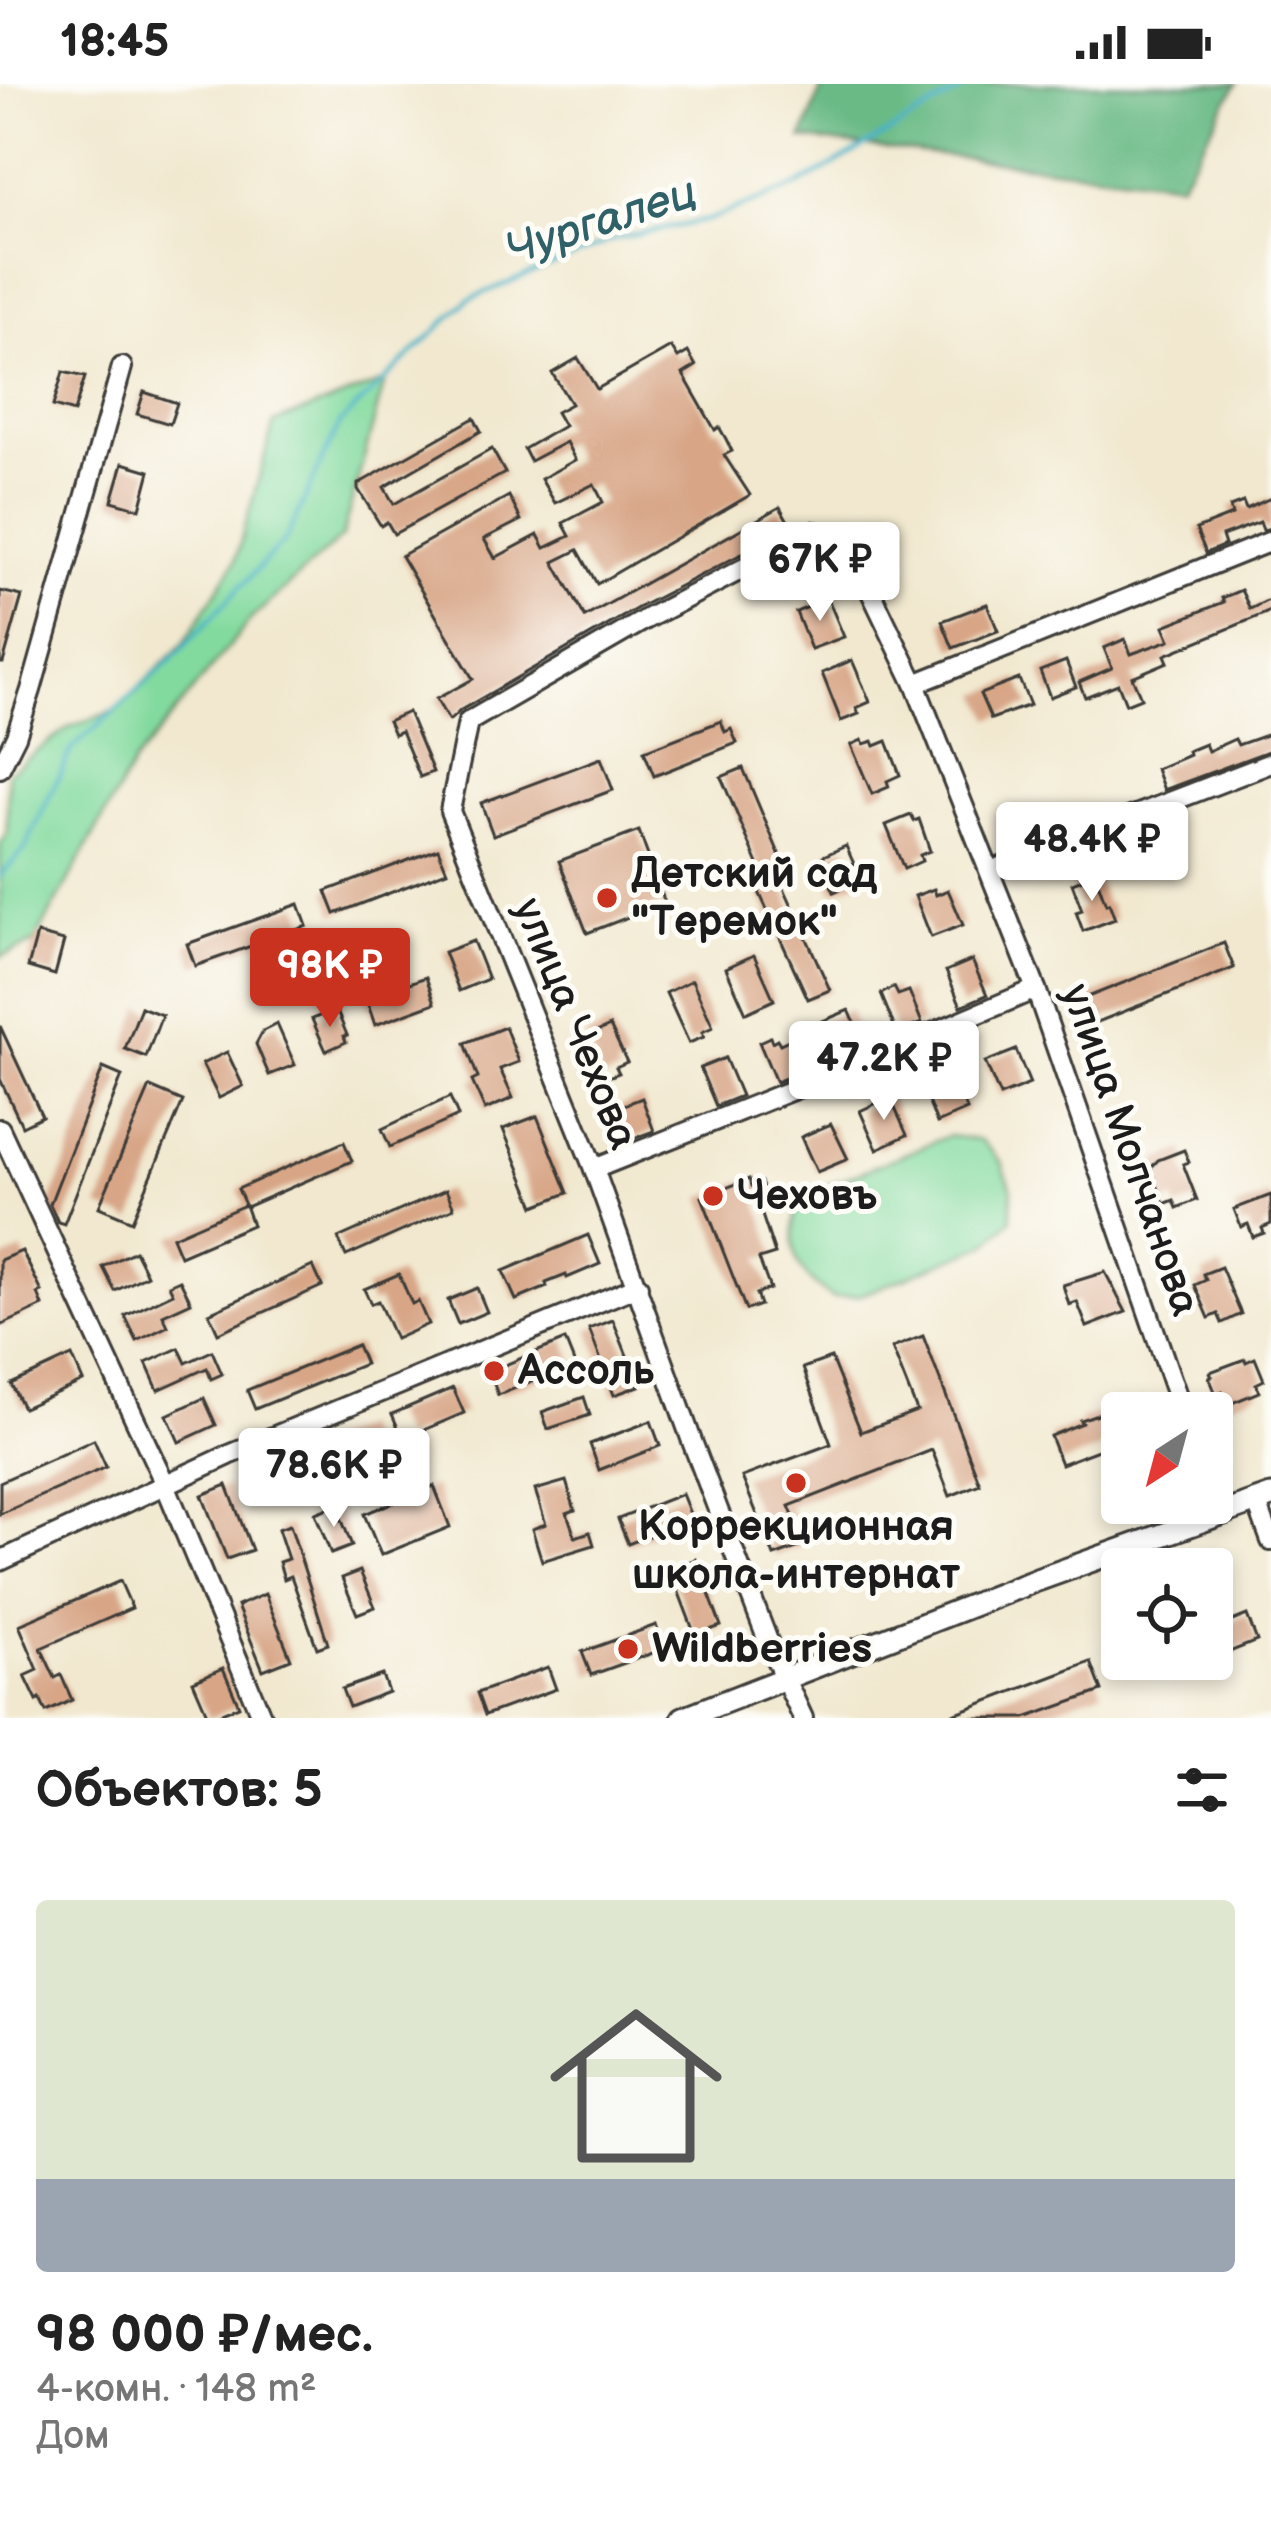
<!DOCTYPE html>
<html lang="ru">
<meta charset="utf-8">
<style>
:root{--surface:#fff;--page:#f2f2f2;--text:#222;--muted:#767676;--accent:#c8321e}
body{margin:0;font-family:"Balsamiq Sans",sans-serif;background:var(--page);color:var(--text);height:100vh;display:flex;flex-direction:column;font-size:45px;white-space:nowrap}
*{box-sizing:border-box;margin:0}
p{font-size:39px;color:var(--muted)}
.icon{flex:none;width:66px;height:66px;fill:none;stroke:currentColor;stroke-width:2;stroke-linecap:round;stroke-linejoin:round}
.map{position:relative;height:1634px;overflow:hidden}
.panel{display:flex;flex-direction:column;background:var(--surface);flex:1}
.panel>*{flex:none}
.needle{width:78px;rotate:216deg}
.fabs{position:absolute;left:1101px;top:1308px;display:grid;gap:24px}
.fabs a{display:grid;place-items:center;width:132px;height:132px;border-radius:12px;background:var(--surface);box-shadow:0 6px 18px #0003;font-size:60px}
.price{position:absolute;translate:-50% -102px;padding:0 27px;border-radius:12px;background:#fff;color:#222;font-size:39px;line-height:78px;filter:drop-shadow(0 3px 6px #0008)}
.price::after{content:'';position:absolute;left:50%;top:72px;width:36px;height:27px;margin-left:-18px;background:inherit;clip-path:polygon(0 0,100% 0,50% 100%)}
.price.current{background:var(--accent);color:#fff}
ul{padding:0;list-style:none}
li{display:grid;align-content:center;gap:24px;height:636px;padding:0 36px}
li span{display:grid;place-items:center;height:372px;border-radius:12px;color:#555}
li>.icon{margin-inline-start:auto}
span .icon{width:216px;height:216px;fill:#fffc;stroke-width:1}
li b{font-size:51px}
h2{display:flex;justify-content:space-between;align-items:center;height:144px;padding:0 36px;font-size:51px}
.status{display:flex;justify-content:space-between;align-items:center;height:84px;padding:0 60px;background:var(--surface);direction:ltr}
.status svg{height:33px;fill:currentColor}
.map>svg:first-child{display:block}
.green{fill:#82da9e;stroke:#4f7b5d;stroke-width:3}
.forest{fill:#69ba85;stroke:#426b50;stroke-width:3}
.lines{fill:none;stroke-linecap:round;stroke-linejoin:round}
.stream{stroke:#48b2c6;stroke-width:4.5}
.building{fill:#d8a687}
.minor-casing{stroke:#3c3b37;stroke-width:24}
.major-casing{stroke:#3c3b37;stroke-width:27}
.minor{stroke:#fff;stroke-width:18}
.major{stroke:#fff;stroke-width:21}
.poi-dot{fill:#c8321e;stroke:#fdfcf7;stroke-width:4.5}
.labels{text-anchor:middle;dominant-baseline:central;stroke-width:10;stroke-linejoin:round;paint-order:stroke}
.poi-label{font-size:42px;font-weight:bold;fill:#1c1c1c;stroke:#fdfcf7;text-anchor:start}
.street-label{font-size:42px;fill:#1c1c1c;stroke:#fdfcf7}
.water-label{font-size:45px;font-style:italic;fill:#306068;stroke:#fdfcf7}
</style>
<div class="status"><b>18:45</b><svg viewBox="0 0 49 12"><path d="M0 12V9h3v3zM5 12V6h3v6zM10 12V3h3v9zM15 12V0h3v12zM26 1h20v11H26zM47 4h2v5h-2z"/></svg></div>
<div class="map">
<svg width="1271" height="1634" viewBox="0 0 1271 1634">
<rect width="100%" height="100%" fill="#fdfcf7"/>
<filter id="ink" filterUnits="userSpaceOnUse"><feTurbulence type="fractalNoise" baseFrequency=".00833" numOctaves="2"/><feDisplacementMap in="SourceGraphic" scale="24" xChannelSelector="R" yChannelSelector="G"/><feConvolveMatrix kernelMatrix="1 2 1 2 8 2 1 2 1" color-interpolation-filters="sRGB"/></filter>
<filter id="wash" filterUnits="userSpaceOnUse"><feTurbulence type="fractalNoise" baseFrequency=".004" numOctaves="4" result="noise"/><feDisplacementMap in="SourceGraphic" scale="48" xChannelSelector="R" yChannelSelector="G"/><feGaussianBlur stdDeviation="2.7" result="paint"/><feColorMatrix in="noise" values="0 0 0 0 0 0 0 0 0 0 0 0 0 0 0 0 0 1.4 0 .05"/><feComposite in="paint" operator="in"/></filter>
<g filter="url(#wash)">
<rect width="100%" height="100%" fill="#f1e8cf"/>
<g class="green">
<polygon points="385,297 342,453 252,534 133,680 34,859 0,873 0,761 7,749 8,688 70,643 116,626 184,559 235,478 274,339"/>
<path d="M948 1052 981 1056 1002 1079 1012 1106 1011 1136 986 1161 861 1211 832 1214C794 1185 791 1176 795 1129L819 1105Z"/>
</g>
<polygon class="forest" points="823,0 1237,0 1180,99 802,55"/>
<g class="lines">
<polyline class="stream" points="0,792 25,765 71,666 176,571 286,455 340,339 469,215 615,155 708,136 799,101 972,0"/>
</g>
<g id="blocks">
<g class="building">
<polygon points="671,263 678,274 688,268 696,282 683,290 715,346 719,343 726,355 732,367 724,371 750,411 597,500 578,466 554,478 585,533 780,423 792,444 641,522 461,626 449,637 436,615 473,595 401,472 509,412 521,436 484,455 495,474 538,451 545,464 570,452 563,439 603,418 594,400 555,419 541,395 575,376 566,358 530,377 524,365 564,342 556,328 571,320 552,289 578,274 597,305"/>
<polygon points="63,288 85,293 74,328 53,322"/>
<polygon points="144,308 177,319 170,340 137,330"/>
<polygon points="474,334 481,347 384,403 394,420 492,365 505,389 394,450 387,438 381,442 358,405 358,400"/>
<polygon points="123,379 150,387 140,425 112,417"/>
<polygon points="1271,414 1271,444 1263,446 1260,438 1222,452 1225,461 1206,469 1196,445 1232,431 1230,423 1243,418 1246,425"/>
<polygon points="1241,506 1250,525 1271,515 1271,527 1165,571 1168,578 1132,593 1141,614 1126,620 1118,600 1085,613 1079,598 1112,584 1104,564 1125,555 1131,570 1170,556 1164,542 1224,518 1222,514"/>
<polygon points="0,507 22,512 3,579 0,579"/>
<polygon points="828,515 844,553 811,565 796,528"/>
<polygon points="987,520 998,547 953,564 942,537"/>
<polygon points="852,576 870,618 856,624 859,630 841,637 822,589"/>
<polygon points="1066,577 1076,603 1050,613 1040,587"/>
<polygon points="1019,595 1030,621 991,635 980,610"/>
<polygon points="408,628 433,688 420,693 401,647 394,650 388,637"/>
<polygon points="721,637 725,648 731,645 737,659 654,692 644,667"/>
<polygon points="1269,650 1271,666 1164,706 1156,685 1189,671 1188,667 1205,660 1208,667 1235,655 1238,661"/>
<polygon points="862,656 864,660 873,657 875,662 887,657 900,691 887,697 889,703 872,710 851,661"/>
<polygon points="601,674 613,706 493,751 481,719"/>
<polygon points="743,684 788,791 780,795 830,906 808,915 758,806 767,801 721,693"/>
<polygon points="911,731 914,737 919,735 930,767 920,771 922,777 904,785 886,741"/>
<polygon points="639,747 665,819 587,849 559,777"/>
<polygon points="846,762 861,796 834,808 819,774"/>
<polygon points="438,765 447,787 335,830 326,807"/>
<polygon points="1095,790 1106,820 1109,819 1115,835 1083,847 1076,828 1082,826 1072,799"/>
<polygon points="934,805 936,811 948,806 963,841 931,853 915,812"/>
<polygon points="299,820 307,842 195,882 187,860"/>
<polygon points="37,850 64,857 55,891 28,883"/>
<polygon points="473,857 488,895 459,907 444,868"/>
<polygon points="1224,859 1234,884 1090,941 1080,916"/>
<polygon points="754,871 774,916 746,929 726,884"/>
<polygon points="972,876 987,911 961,922 946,887"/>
<polygon points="426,893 435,919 375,941 366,915"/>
<polygon points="692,896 713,943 702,948 704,953 689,959 666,909"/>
<polygon points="894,903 898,911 909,907 922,939 897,949 881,910"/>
<polygon points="141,923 162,931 146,973 125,965"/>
<polygon points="336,925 347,951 344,952 346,958 326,967 312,935"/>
<polygon points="849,926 865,962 836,974 820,938"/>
<polygon points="277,940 295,981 269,991 256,960 263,947"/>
<polygon points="0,942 42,1032 22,1042 0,995"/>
<polygon points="610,942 627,978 616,983 619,989 603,995 586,953"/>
<polygon points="505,943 519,978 500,985 513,1014 485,1026 472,997 478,994 465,959"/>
<polygon points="770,953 772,958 777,955 780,960 793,954 808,985 776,998 759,958"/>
<polygon points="1016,966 1030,1000 1000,1012 985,978"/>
<polygon points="227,968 243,1002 219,1014 202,980"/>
<polygon points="725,974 741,1012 716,1022 700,984"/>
<polygon points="103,984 122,992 64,1140 58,1138 50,1120"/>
<polygon points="951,988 967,1026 937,1039 923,1005 931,1001 929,995"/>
<polygon points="150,1003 183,1017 132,1137 99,1123"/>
<polygon points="450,1013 458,1032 390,1063 382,1045"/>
<polygon points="890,1013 907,1051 877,1065 860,1027"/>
<polygon points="642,1014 654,1047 629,1056 616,1024"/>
<polygon points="537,1032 568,1109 535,1122 503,1045"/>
<polygon points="831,1040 848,1075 817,1088 801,1053"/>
<polygon points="344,1058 352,1077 246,1123 238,1105"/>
<polygon points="1184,1066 1189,1078 1183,1080 1197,1116 1177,1124 1174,1116 1164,1120 1151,1084 1158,1076"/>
<polygon points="749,1095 751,1102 761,1098 766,1113 757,1116 775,1170 759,1175 770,1205 756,1210 760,1221 746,1226 702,1113"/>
<polygon points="446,1106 454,1124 346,1172 338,1154"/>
<polygon points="1271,1111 1271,1140 1262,1144 1264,1149 1253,1153 1248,1140 1241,1143 1234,1125"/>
<polygon points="245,1121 252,1141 180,1172 172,1153"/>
<polygon points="588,1151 600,1180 567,1194 566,1191 546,1199 547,1203 516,1216 503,1187"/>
<polygon points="22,1167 42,1208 38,1210 43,1222 0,1242 0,1176"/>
<polygon points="135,1167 147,1191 115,1207 103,1183"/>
<polygon points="313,1182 322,1202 218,1249 209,1229"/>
<polygon points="1221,1183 1241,1230 1222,1239 1218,1230 1209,1234 1195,1201 1206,1196 1203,1190"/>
<polygon points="1105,1188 1126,1228 1087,1243 1077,1218 1069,1221 1063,1201"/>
<polygon points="399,1190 412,1220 418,1217 428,1240 395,1255 378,1217 371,1220 364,1205"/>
<polygon points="180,1196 191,1218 163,1231 168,1242 137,1257 125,1232 173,1209 169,1201"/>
<polygon points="477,1204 487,1228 458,1240 448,1216"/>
<polygon points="613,1236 639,1302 614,1311 589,1245"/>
<polygon points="923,1252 980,1400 950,1412 932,1366 789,1422 805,1461 774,1472 742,1393 831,1360 803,1284 831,1274 861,1348 917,1327 892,1264"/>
<polygon points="565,1256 575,1281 498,1311 491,1292 493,1286"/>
<polygon points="357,1261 365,1280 255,1325 247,1306"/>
<polygon points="179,1264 186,1279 212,1267 222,1290 211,1295 207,1284 158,1306 146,1279"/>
<polygon points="72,1272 83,1297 23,1324 11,1300"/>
<polygon points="1255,1274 1264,1296 1256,1300 1259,1308 1227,1321 1222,1308 1216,1310 1209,1293 1212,1292 1210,1288 1245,1275 1246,1278"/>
<polygon points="453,1304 464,1329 403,1355 392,1330"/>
<polygon points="584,1313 590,1331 548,1345 542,1328"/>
<polygon points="204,1314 216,1341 179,1358 167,1331"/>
<polygon points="1146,1314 1151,1329 1122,1329 1122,1357 1061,1380 1050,1352 1082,1339 1080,1336 1112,1325 1113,1328"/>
<polygon points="651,1337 660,1362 599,1386 590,1360"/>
<polygon points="361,1343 371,1365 340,1379 331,1356"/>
<polygon points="94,1356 106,1383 0,1430 0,1398"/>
<polygon points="300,1370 311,1397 277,1412 265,1385"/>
<polygon points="566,1397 575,1426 567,1429 575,1453 590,1448 594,1461 542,1477 532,1445 546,1440 535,1406"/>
<polygon points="227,1401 252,1466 227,1475 202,1411"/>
<polygon points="434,1402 450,1443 381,1471 364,1430"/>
<polygon points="682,1410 692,1435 628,1460 618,1435"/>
<polygon points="336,1421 352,1462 331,1470 315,1429"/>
<polygon points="290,1441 328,1560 317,1564 291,1492 284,1495 279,1478 288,1475 278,1445"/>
<polygon points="696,1475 721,1542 695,1551 670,1485"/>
<polygon points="360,1487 375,1523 357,1530 342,1494"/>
<polygon points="120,1497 132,1524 41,1564 55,1594 61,1591 72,1616 46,1628 40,1615 37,1617 25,1592 38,1586 19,1541"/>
<polygon points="265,1510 291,1575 263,1586 237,1522"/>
<polygon points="1247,1531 1257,1557 1212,1575 1212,1545"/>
<polygon points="656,1541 664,1565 591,1591 582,1568"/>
<polygon points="1091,1578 1102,1607 1026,1634 943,1634"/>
<polygon points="548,1583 556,1605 485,1631 477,1609"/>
<polygon points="223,1584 239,1622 209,1634 193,1597"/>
<polygon points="382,1591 388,1608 349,1623 342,1605"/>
</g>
</g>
</g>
<g filter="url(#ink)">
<use href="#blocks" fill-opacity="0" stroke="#3c3b37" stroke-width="3"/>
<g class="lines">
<defs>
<g id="minor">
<polyline points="915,600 1271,457"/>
<polyline points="0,684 16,652 31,606 122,283"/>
<polyline points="991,787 1271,679"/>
<polyline points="0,1045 165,1400 262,1634"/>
<polyline points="594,1085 890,967 1036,905"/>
<polyline points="1212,1412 1218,1429"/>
<polyline points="1256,1416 1271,1457"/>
<polyline points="0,1477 229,1371 638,1202"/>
<polyline points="803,1634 771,1565 693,1360 594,1085 450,727 468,638 648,534 814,448 857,479 915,600 1036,905 1183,1329"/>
</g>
<polyline id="major" points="683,1634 1037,1496 1271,1412"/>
</defs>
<use href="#minor" class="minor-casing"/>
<use href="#major" class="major-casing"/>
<use href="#minor" class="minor"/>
<use href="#major" class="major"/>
</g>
</g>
<g class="poi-dot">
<circle cx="607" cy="814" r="12"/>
<circle cx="713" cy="1112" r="12"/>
<circle cx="494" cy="1287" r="12"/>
<circle cx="796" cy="1399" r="12"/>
<circle cx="628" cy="1565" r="12"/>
</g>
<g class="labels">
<g class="poi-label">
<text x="631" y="790">Детский сад<tspan x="631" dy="48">"Теремок"</tspan></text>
<text x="737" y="1112">Чеховъ</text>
<text x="518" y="1287">Ассоль</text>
<text x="796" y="1443" text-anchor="middle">Коррекционная<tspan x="796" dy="48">школа-интернат</tspan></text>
<text x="652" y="1565">Wildberries</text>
</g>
<g class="street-label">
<text transform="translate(575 940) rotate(68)">улица Чехова</text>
<text transform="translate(1130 1066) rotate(71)">улица Молчанова</text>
</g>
<g class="water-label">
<text transform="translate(601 138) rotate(-18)">Чургалец</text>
</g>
</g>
</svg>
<div class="fabs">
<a><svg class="needle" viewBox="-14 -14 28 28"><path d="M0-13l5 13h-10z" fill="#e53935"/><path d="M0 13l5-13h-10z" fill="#767676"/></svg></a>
<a><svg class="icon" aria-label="locate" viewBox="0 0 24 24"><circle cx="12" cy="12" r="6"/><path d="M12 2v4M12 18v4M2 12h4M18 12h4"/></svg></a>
</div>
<b class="price" style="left:820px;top:540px">67K ₽</b>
<b class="price" style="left:1092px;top:820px">48.4K ₽</b>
<b class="price current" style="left:330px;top:946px">98K ₽</b>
<b class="price" style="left:884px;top:1039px">47.2K ₽</b>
<b class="price" style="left:334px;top:1446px">78.6K ₽</b>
</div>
<section class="panel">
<h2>Объектов: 5<svg class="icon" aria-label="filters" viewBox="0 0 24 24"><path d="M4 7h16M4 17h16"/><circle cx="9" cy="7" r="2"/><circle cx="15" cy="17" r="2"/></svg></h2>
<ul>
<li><span style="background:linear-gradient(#dfe7d0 75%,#9aa5b1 0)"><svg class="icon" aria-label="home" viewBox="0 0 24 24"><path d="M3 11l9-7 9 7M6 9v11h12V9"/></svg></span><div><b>98 000 ₽/мес.</b><p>4-комн. · 148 m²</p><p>Дом</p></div></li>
</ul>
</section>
